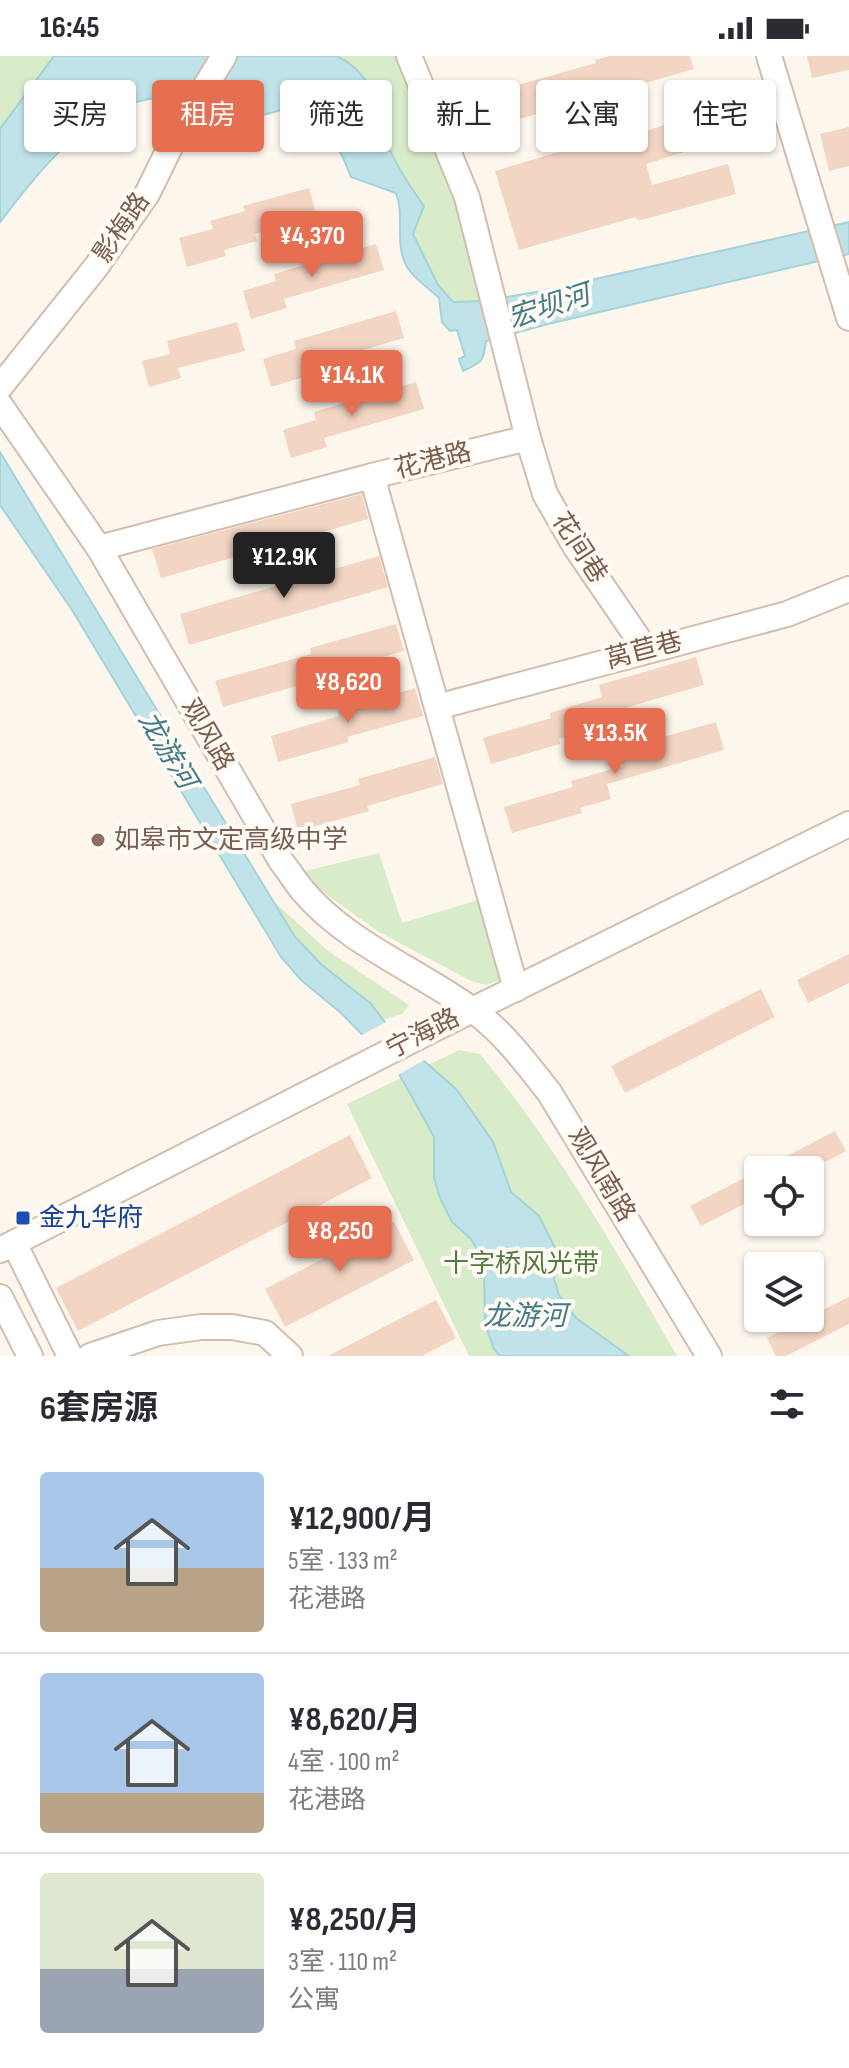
<!DOCTYPE html>
<html lang="zh">
<meta charset="utf-8">
<style>
:root{--surface:#fff;--page:#f2f2f3;--text:#2b2b33;--muted:#7c7c81;--line:#e1e1e2;--accent:#e76f51}
body{margin:0;font-family:"Sofia Sans Condensed","Noto Sans SC",sans-serif;background:var(--page);color:var(--text);height:100vh;display:flex;flex-direction:column;font-size:30px;white-space:nowrap}
*{box-sizing:border-box;margin:0}
p{font-size:26px;color:var(--muted)}
.icon{flex:none;width:44px;height:44px;fill:none;stroke:currentColor;stroke-width:2;stroke-linecap:round;stroke-linejoin:round}
.map{position:relative;height:1300px;overflow:hidden}
.side{display:flex;flex-direction:column;background:var(--surface);flex:1}
.side>*{flex:none}
.top-card{position:absolute;left:24px;top:24px;width:802px;height:72px;display:flex;gap:16px}
.fabs{position:absolute;left:744px;top:1100px;display:grid;gap:16px}
.fabs a{display:grid;place-items:center;width:80px;height:80px;border-radius:8px;background:var(--surface);box-shadow:0 2px 6px #0004;font-size:40px}
.price{position:absolute;translate:-50% -68px;padding:0 18px;border-radius:8px;background:var(--accent);color:#fff;font-size:26px;line-height:52px;filter:drop-shadow(0 2px 4px #0008)}
.price::after{content:'';position:absolute;left:50%;top:48px;width:24px;height:18px;margin-left:-12px;background:inherit;clip-path:polygon(0 0,100% 0,50% 100%)}
.price.selected{background:#222;color:#fff}
ul{padding:0;list-style:none}
li{display:flex;align-items:center;gap:24px;height:200px;padding:0 40px}
li+li{border-top:2px solid var(--line)}
li span{display:grid;place-items:center;flex:none;width:224px;height:160px;border-radius:8px;color:#555}
li>.icon{margin-inline-start:auto}
span .icon{width:96px;height:96px;fill:#fffc;stroke-width:1}
li b{font-size:34px}
h2{display:flex;justify-content:space-between;align-items:center;height:96px;padding:0 40px;font-size:34px}
.pill{padding:0 28px;border-radius:8px;background:var(--surface);box-shadow:0 2px 6px #0004;font-size:28px;line-height:72px}
.pill.selected{background:var(--accent);color:#fff}
.status{display:flex;justify-content:space-between;align-items:center;height:56px;padding:0 40px;background:var(--surface);direction:ltr}
.status svg{height:22px;fill:currentColor}
.map>svg:first-child{display:block}
.green{fill:#d8ecc9}
.water{fill:#bfe3e8;stroke:#a5d3da;stroke-width:2}
.pier{fill:#fdf6ec}
.building{fill:#f3d5c3}
.lines{fill:none;stroke-linecap:round;stroke-linejoin:round}
.minor-casing{stroke:#d1beb0;stroke-width:28}
.minor{stroke:#fff;stroke-width:24}
.education-dot{fill:#8d6e63;stroke:#fffaf3;stroke-width:3}
.transit-dot{fill:#1a4fb4;stroke:#fffaf3;stroke-width:3}
.labels{text-anchor:middle;dominant-baseline:central;stroke-width:8;stroke-linejoin:round;paint-order:stroke}
.street-label{font-size:26px;fill:#7a5c4d;stroke:#fffaf3}
.education-label{font-size:26px;fill:#785e54;stroke:#fffaf3;text-anchor:start}
.transit-label{font-size:26px;fill:#164399;stroke:#fffaf3;text-anchor:start}
.park-label{font-size:26px;fill:#537a41;stroke:#fffaf3}
.water-label{font-size:28px;font-style:italic;fill:#437c86;stroke:#fffaf3}
</style>
<div class="status"><b>16:45</b><svg viewBox="0 0 49 12"><path d="M0 12V9h3v3zM5 12V6h3v6zM10 12V3h3v9zM15 12V0h3v12zM26 1h20v11H26zM47 4h2v5h-2z"/></svg></div>
<div class="map">
<svg width="849" height="1300" viewBox="0 0 849 1300">
<rect width="100%" height="100%" fill="#fdf6ec"/>
<g class="green">
<polygon points="0,0 54,0 0,73"/>
<polygon points="336,0 405,0 462,150 484,245 453,246 438,229 412,178 424,150 405,124 378,69 374,39 343,2"/>
<polygon points="379,797 402,867 478,844 505,923 486,929 471,925 379,876 316,831 305,815"/>
<path d="M269 841 327 894 409 949 402 958 381 964C366 940 343 928 323 909 301 890 284 866 269 841Z"/>
<path d="M459 994 480 998C557 1091 617 1196 677 1300H469L347 1048Z"/>
</g>
<g class="water">
<path d="M54 0H336C351 5 370 26 375 41 378 51 376 62 380 72 391 100 406 126 424 150L413 178 438 229 453 246 484 245 542 235 849 166V198L548 268 486 285C483 306 483 306 463 315L459 303 465 300 457 274 450 275 442 266 439 242C430 233 414 223 407 211 394 189 405 160 396 137L351 121C338 86 327 69 293 51L232 67C223 60 213 50 203 44 195 40 182 42 173 41 96 39 42 112 0 166V73Z"/>
<polygon points="0,396 295,881 322,909 370,947 396,980 457,1034 493,1086 511,1136 539,1160 556,1194 554,1222 559,1239 576,1262 629,1300 500,1300 494,1293 485,1268 484,1216 481,1200 471,1183 452,1166 440,1142 434,1122 434,1081 407,1032 396,1013 341,957 301,924 281,901 72,554 0,449"/>
</g>
<polygon class="pier" points="388,965 399,977 428,1002 396,1020 379,1000 358,981"/>
<g class="building">
<polygon points="609,0 690,0 694,13 484,73 475,41 596,7 595,4"/>
<polygon points="807,0 849,0 849,14 812,22"/>
<polygon points="710,54 719,85 646,108 652,129 728,108 736,138 638,165 636,161 519,194 495,115 598,84 600,90"/>
<polygon points="849,71 849,110 829,115 820,78"/>
<polygon points="309,132 315,154 285,162 288,169 255,178 257,185 224,194 226,200 187,211 179,182 213,173 210,165 245,155 243,150"/>
<polygon points="376,188 384,214 284,243 287,252 251,263 243,235 276,225 274,218"/>
<polygon points="396,255 404,282 304,311 307,320 271,331 263,303 296,293 294,285"/>
<polygon points="237,266 245,295 178,312 181,322 149,331 142,305 170,298 167,285"/>
<polygon points="416,326 424,353 324,382 327,391 291,402 283,374 316,364 314,356"/>
<polygon points="362,438 368,463 161,522 152,493"/>
<polygon points="379,500 388,531 189,589 180,558"/>
<polygon points="396,568 404,595 319,619 321,623 223,651 215,625 311,598 310,592"/>
<polygon points="696,601 704,629 587,663 590,674 559,683 560,688 491,708 483,682 551,662 550,657 602,641 599,629"/>
<polygon points="415,632 423,660 347,681 349,686 278,706 271,680 339,660 338,655"/>
<polygon points="716,666 724,694 607,728 611,743 580,752 582,757 512,777 504,751 573,731 571,725 623,710 618,694"/>
<polygon points="435,701 443,728 367,750 369,755 298,775 291,748 360,729 358,723"/>
<polygon points="849,898 849,927 808,947 797,924"/>
<polygon points="761,933 775,961 625,1037 611,1010"/>
<polygon points="835,1075 846,1095 810,1114 760,1114"/>
<polygon points="350,1079 372,1122 78,1275 56,1232"/>
<polygon points="758,1115 758,1141 701,1170 690,1150"/>
<polygon points="394,1166 414,1204 285,1271 265,1233"/>
<polygon points="849,1241 849,1268 786,1300 776,1300 767,1282"/>
<polygon points="436,1244 456,1282 422,1300 328,1300"/>
</g>
<g class="lines">
<defs>
<g id="minor">
<polyline points="409,0 467,141 528,382 372,420 516,933"/>
<polyline points="769,0 849,262"/>
<polyline points="0,331 96,211 147,138 178,75 224,0"/>
<path d="M0 349 99 492 281 805C288 814 295 825 303 835 348 888 418 914 474 955 504 977 526 1007 549 1036L709 1300"/>
<polyline points="528,382 545,438 575,490 646,594"/>
<polyline points="99,492 372,420"/>
<polyline points="437,651 787,558 849,533"/>
<polyline points="14,1187 70,1300"/>
<polyline points="0,1194 434,973 849,768"/>
<polyline points="0,1241 30,1300"/>
<polyline points="90,1300 158,1277 201,1271 232,1271 265,1277 290,1300"/>
</g>
</defs>
<use href="#minor" class="minor-casing"/>
<use href="#minor" class="minor"/>
</g>
<circle class="education-dot" cx="98" cy="784" r="8"/>
<rect class="transit-dot" x="15" y="1154" width="16" height="16" rx="4"/>
<g class="labels">
<g class="street-label">
<text transform="translate(122 172) rotate(-56)">影梅路</text>
<text transform="translate(433 405) rotate(-14)">花港路</text>
<text transform="translate(579 492) rotate(57)">花间巷</text>
<text transform="translate(644 595) rotate(-15)">莴苣巷</text>
<text transform="translate(207 679) rotate(60)">观风路</text>
<text transform="translate(423 978) rotate(-27)">宁海路</text>
<text transform="translate(601 1119) rotate(59)">观风南路</text>
</g>
<g class="education-label">
<text x="114" y="784">如皋市文定高级中学</text>
</g>
<g class="transit-label">
<text x="39" y="1162">金九华府</text>
</g>
<g class="park-label">
<text x="521" y="1208">十字桥风光带</text>
</g>
<g class="water-label">
<text transform="translate(549 251) rotate(-18)">宏坝河</text>
<text transform="translate(167 694) rotate(59)">龙游河</text>
<text x="525" y="1260">龙游河</text>
</g>
</g>
</svg>
<div class="fabs">
<a><svg class="icon" aria-label="locate" viewBox="0 0 24 24"><circle cx="12" cy="12" r="6"/><path d="M12 2v4M12 18v4M2 12h4M18 12h4"/></svg></a>
<a><svg class="icon" aria-label="layers" viewBox="0 0 24 24"><path d="M12 4l9 5-9 5-9-5zM3 14l9 5 9-5"/></svg></a>
</div>
<b class="price" style="left:312px;top:223px">¥4,370</b>
<b class="price" style="left:352px;top:362px">¥14.1K</b>
<b class="price selected" style="left:284px;top:544px">¥12.9K</b>
<b class="price" style="left:348px;top:669px">¥8,620</b>
<b class="price" style="left:615px;top:720px">¥13.5K</b>
<b class="price" style="left:340px;top:1218px">¥8,250</b>
<div class="top-card">
<a class="pill">买房</a>
<a class="pill selected">租房</a>
<a class="pill">筛选</a>
<a class="pill">新上</a>
<a class="pill">公寓</a>
<a class="pill">住宅</a>
</div>
</div>
<section class="side">
<h2>6套房源<svg class="icon" aria-label="filters" viewBox="0 0 24 24"><path d="M4 7h16M4 17h16"/><circle cx="9" cy="7" r="2"/><circle cx="15" cy="17" r="2"/></svg></h2>
<ul>
<li><span style="background:linear-gradient(#a9c7e8 60%,#b9a48a 0)"><svg class="icon" aria-label="home" viewBox="0 0 24 24"><path d="M3 11l9-7 9 7M6 9v11h12V9"/></svg></span><div><b>¥12,900/月</b><p>5室 · 133 m²</p><p>花港路</p></div></li>
<li><span style="background:linear-gradient(#a9c7e8 75%,#b9a48a 0)"><svg class="icon" aria-label="home" viewBox="0 0 24 24"><path d="M3 11l9-7 9 7M6 9v11h12V9"/></svg></span><div><b>¥8,620/月</b><p>4室 · 100 m²</p><p>花港路</p></div></li>
<li><span style="background:linear-gradient(#dfe7d0 60%,#9aa5b1 0)"><svg class="icon" aria-label="home" viewBox="0 0 24 24"><path d="M3 11l9-7 9 7M6 9v11h12V9"/></svg></span><div><b>¥8,250/月</b><p>3室 · 110 m²</p><p>公寓</p></div></li>
</ul>
</section>
